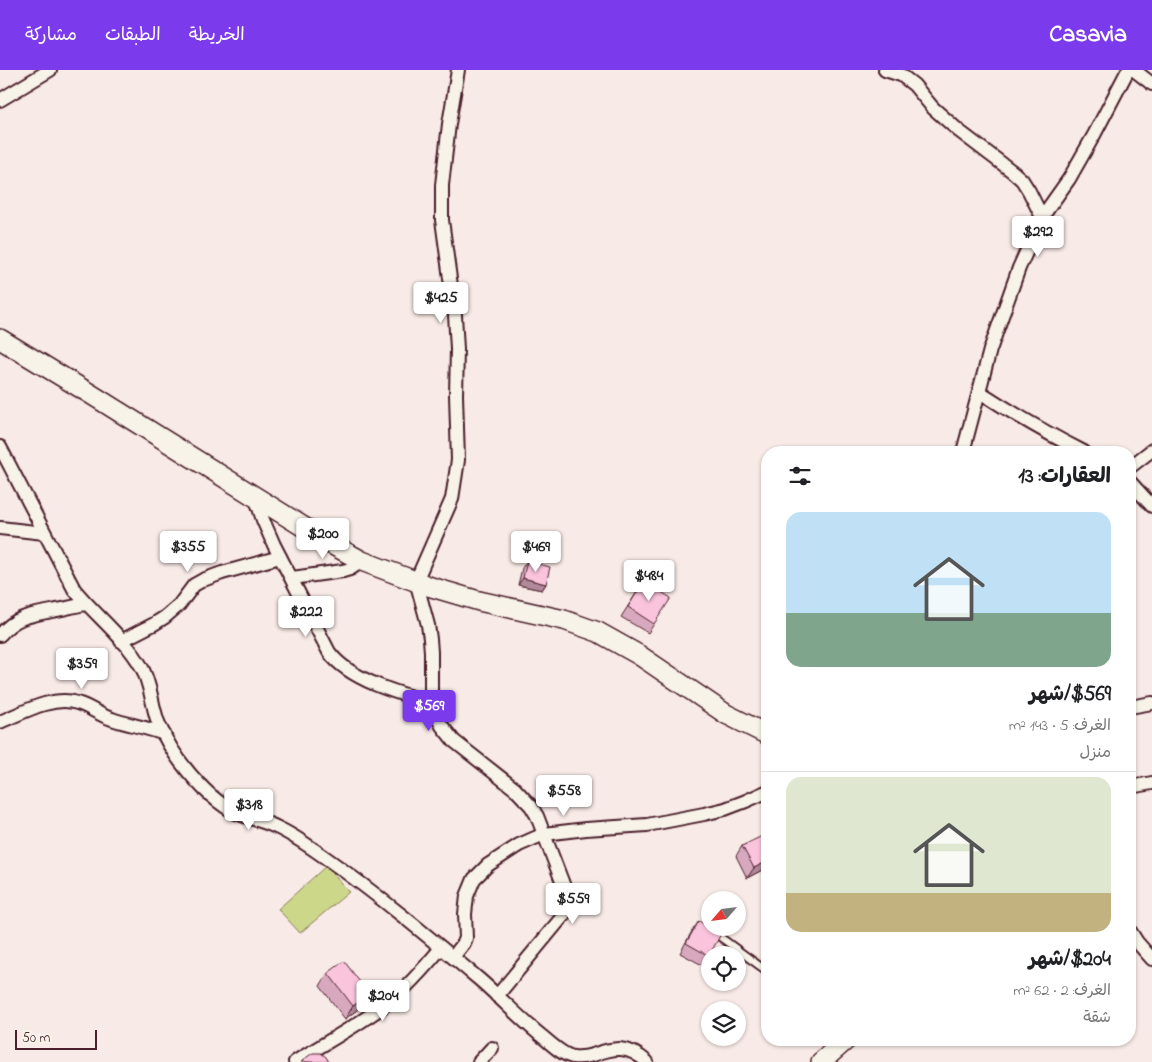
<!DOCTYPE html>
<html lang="ar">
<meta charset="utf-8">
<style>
:root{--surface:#fff;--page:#f2f2f2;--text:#202124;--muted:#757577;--line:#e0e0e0;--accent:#7c3aed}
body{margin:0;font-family:"Indie Flower","Playpen Sans Arabic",sans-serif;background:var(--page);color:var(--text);direction:rtl;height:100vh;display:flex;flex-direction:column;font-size:19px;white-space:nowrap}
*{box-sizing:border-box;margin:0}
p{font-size:16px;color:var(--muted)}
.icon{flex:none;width:28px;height:28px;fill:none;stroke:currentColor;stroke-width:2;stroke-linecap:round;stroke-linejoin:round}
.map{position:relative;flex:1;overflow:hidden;direction:ltr}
.drawer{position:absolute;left:761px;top:376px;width:375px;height:600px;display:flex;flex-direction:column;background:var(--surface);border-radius:20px;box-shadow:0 1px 4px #0004;direction:rtl}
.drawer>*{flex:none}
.needle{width:32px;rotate:242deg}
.buttons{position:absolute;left:701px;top:821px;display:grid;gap:10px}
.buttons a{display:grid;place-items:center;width:45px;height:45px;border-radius:50%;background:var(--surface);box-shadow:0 1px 4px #0004;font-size:25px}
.scale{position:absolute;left:15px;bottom:12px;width:82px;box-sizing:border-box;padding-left:5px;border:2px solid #4a1f2b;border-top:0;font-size:14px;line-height:18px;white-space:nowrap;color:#4a1f2b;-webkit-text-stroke:4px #f7f3e8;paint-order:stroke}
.price{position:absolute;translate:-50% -42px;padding:0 11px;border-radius:5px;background:#fff;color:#222;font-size:16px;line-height:32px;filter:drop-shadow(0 1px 2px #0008)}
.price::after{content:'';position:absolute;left:50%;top:30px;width:15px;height:11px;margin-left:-8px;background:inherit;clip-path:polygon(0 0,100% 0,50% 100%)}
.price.active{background:var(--accent);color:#fff}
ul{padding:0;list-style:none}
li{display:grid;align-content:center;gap:10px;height:265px;padding:0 25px}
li+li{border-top:1px solid var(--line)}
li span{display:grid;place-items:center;height:155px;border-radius:15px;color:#555}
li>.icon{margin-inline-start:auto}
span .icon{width:90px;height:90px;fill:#fffc;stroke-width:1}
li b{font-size:21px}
h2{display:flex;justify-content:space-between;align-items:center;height:60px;padding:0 25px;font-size:21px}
header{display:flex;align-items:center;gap:30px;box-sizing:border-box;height:70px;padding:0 25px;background:var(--accent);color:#fff}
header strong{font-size:24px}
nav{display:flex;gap:28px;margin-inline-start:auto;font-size:18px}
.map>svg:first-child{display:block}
.grass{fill:#ccd78a;stroke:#8b7b5a}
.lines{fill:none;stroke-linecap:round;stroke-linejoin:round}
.service-casing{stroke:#4a1f2b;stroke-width:10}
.minor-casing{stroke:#4a1f2b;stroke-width:16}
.secondary-casing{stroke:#4a1f2b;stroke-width:22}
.service{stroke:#f7f3e8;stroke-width:6}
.minor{stroke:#f7f3e8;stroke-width:12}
.secondary{stroke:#f7f3e8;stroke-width:19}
.wall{fill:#d8a9be;stroke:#4a1f2b}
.shaded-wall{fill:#b0899b;stroke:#4a1f2b}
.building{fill:#fbc4dd;stroke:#4a1f2b}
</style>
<header>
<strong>Casavia</strong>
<nav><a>الخريطة</a><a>الطبقات</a><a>مشاركة</a></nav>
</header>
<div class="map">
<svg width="1152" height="992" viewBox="0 0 1152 992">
<rect width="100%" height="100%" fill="#f8eae6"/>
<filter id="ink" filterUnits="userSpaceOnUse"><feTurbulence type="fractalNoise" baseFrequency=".02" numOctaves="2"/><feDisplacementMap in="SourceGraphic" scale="10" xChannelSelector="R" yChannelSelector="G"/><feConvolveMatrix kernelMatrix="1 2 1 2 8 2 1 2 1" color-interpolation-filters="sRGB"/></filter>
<g filter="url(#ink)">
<polygon class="grass" points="326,796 349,822 300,863 278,839"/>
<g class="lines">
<defs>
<polyline id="service" points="716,864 768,902"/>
<g id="minor">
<polyline points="458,0 449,54 442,115 442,150 455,245 457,279 456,325 458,390 452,429 416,511 428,555 430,569 431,582 431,621 433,633 436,645 442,656 454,671 515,719 531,736 537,746 568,827 567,837 563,846 497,926"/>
<polyline points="885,0 901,5 914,15 933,38 959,61 1013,102 1022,110 1029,121 1042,147"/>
<polyline points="1134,0 1152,14"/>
<polyline points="0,30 50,0"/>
<path d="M980 322C1014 344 1048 364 1084 382"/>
<path d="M0 377 74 519C94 544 125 568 141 596 151 613 151 633 158 652 168 677 185 700 204 719 212 727 222 735 232 741 246 748 262 750 276 757 294 765 310 777 326 788 380 826 430 868 480 910 502 929 521 950 544 968 552 975 563 985 573 987 580 988 586 987 593 985 615 977 628 975 647 992"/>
<polyline points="963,382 990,280 1019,198 1042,147 1069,109 1094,65 1128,0"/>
<polyline points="1130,397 1152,380"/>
<polyline points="1130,412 1152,436"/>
<path d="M255 426 263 450 274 475 329 582C349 610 400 624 433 633"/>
<polyline points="0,458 44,463"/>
<polyline points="292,508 343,501 350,499 362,491"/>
<path d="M0 565C15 547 30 545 52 541 63 539 75 536 86 534"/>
<polyline points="121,571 154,554 165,547 179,535 194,515 203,510 222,503 280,487"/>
<polyline points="1130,637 1152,633"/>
<path d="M0 652C22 643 53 625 77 633 89 636 99 645 112 649 129 655 146 657 164 664"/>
<polyline points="1130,717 1152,713"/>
<polyline points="1130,861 1137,872 1152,889"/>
<polyline points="453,887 464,873 466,868 465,844 467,826 474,809 488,795 519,775 544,764 586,759 647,755 704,744 725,739 746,731 768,721"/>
<path d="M295 992C326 972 361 954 390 931 409 916 426 896 441 878"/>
<polyline points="479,992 492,978"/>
</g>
<g id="secondary">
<polyline points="0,269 89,323 331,474 362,491 428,516 479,531 564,550 598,562 639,585 726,644 768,665"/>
<polyline points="821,992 846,970"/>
</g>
</defs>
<use href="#service" class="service-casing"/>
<use href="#minor" class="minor-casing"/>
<use href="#secondary" class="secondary-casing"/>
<use href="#service" class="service"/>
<use href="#minor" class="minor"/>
<use href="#secondary" class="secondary"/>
</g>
<g class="wall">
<polygon points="527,491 546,514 542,520 518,515 522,498"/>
<polygon points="644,511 654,554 648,563 621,547"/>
<polygon points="768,766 768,797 747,808 736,786 742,776"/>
<polygon points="699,851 709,886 702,895 680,883 692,861"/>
<polygon points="328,903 369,924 361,937 345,949 320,916"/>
</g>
<g class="shaded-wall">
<polygon points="523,508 546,514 542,520 518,515"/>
<polygon points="768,791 768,797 747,808 754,798"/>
<polygon points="369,924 361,937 345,949 353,936"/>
</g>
<g class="building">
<polygon points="527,491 550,497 546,514 523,508"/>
<polygon points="644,511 671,528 654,554 628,537"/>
<polygon points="766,764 768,766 768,791 754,798 742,776"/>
<polygon points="699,851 721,864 709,886 686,873"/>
<polygon points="344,891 369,924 353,936 328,903"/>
<polygon points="313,983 321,983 326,987 329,992 301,992 307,987"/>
</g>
</g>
</svg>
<div class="buttons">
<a><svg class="needle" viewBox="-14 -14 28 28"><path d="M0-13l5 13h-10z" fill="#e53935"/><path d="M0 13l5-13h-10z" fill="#757577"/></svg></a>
<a><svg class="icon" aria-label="locate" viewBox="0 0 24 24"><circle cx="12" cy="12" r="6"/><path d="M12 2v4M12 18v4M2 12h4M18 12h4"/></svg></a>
<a><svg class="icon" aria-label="layers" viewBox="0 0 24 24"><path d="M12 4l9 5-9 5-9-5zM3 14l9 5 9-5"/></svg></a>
</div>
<div class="scale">50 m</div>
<b class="price" style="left:1038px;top:188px">$292</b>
<b class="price" style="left:441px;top:254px">$425</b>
<b class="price" style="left:323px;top:490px">$200</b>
<b class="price" style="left:188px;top:503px">$355</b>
<b class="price" style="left:536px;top:503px">$469</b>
<b class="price" style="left:649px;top:532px">$484</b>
<b class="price" style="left:306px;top:568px">$222</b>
<b class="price" style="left:82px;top:620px">$359</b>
<b class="price active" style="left:429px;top:662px">$569</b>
<b class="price" style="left:564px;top:747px">$558</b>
<b class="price" style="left:249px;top:761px">$318</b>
<b class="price" style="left:573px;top:855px">$559</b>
<b class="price" style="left:383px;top:952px">$204</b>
<section class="drawer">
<h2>العقارات: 13<svg class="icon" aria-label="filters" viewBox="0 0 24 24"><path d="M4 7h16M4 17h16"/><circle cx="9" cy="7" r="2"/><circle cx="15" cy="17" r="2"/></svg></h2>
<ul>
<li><span style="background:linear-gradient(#bfe0f5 65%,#7fa58c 0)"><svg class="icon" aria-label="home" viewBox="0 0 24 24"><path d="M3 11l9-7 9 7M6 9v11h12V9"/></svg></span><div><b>$569/شهر</b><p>الغرف: 5 · 143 m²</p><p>منزل</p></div></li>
<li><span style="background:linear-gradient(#dfe7d0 75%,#c2b280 0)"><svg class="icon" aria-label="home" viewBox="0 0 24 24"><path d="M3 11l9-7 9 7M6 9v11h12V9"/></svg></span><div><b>$204/شهر</b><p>الغرف: 2 · 62 m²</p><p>شقة</p></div></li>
</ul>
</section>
</div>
